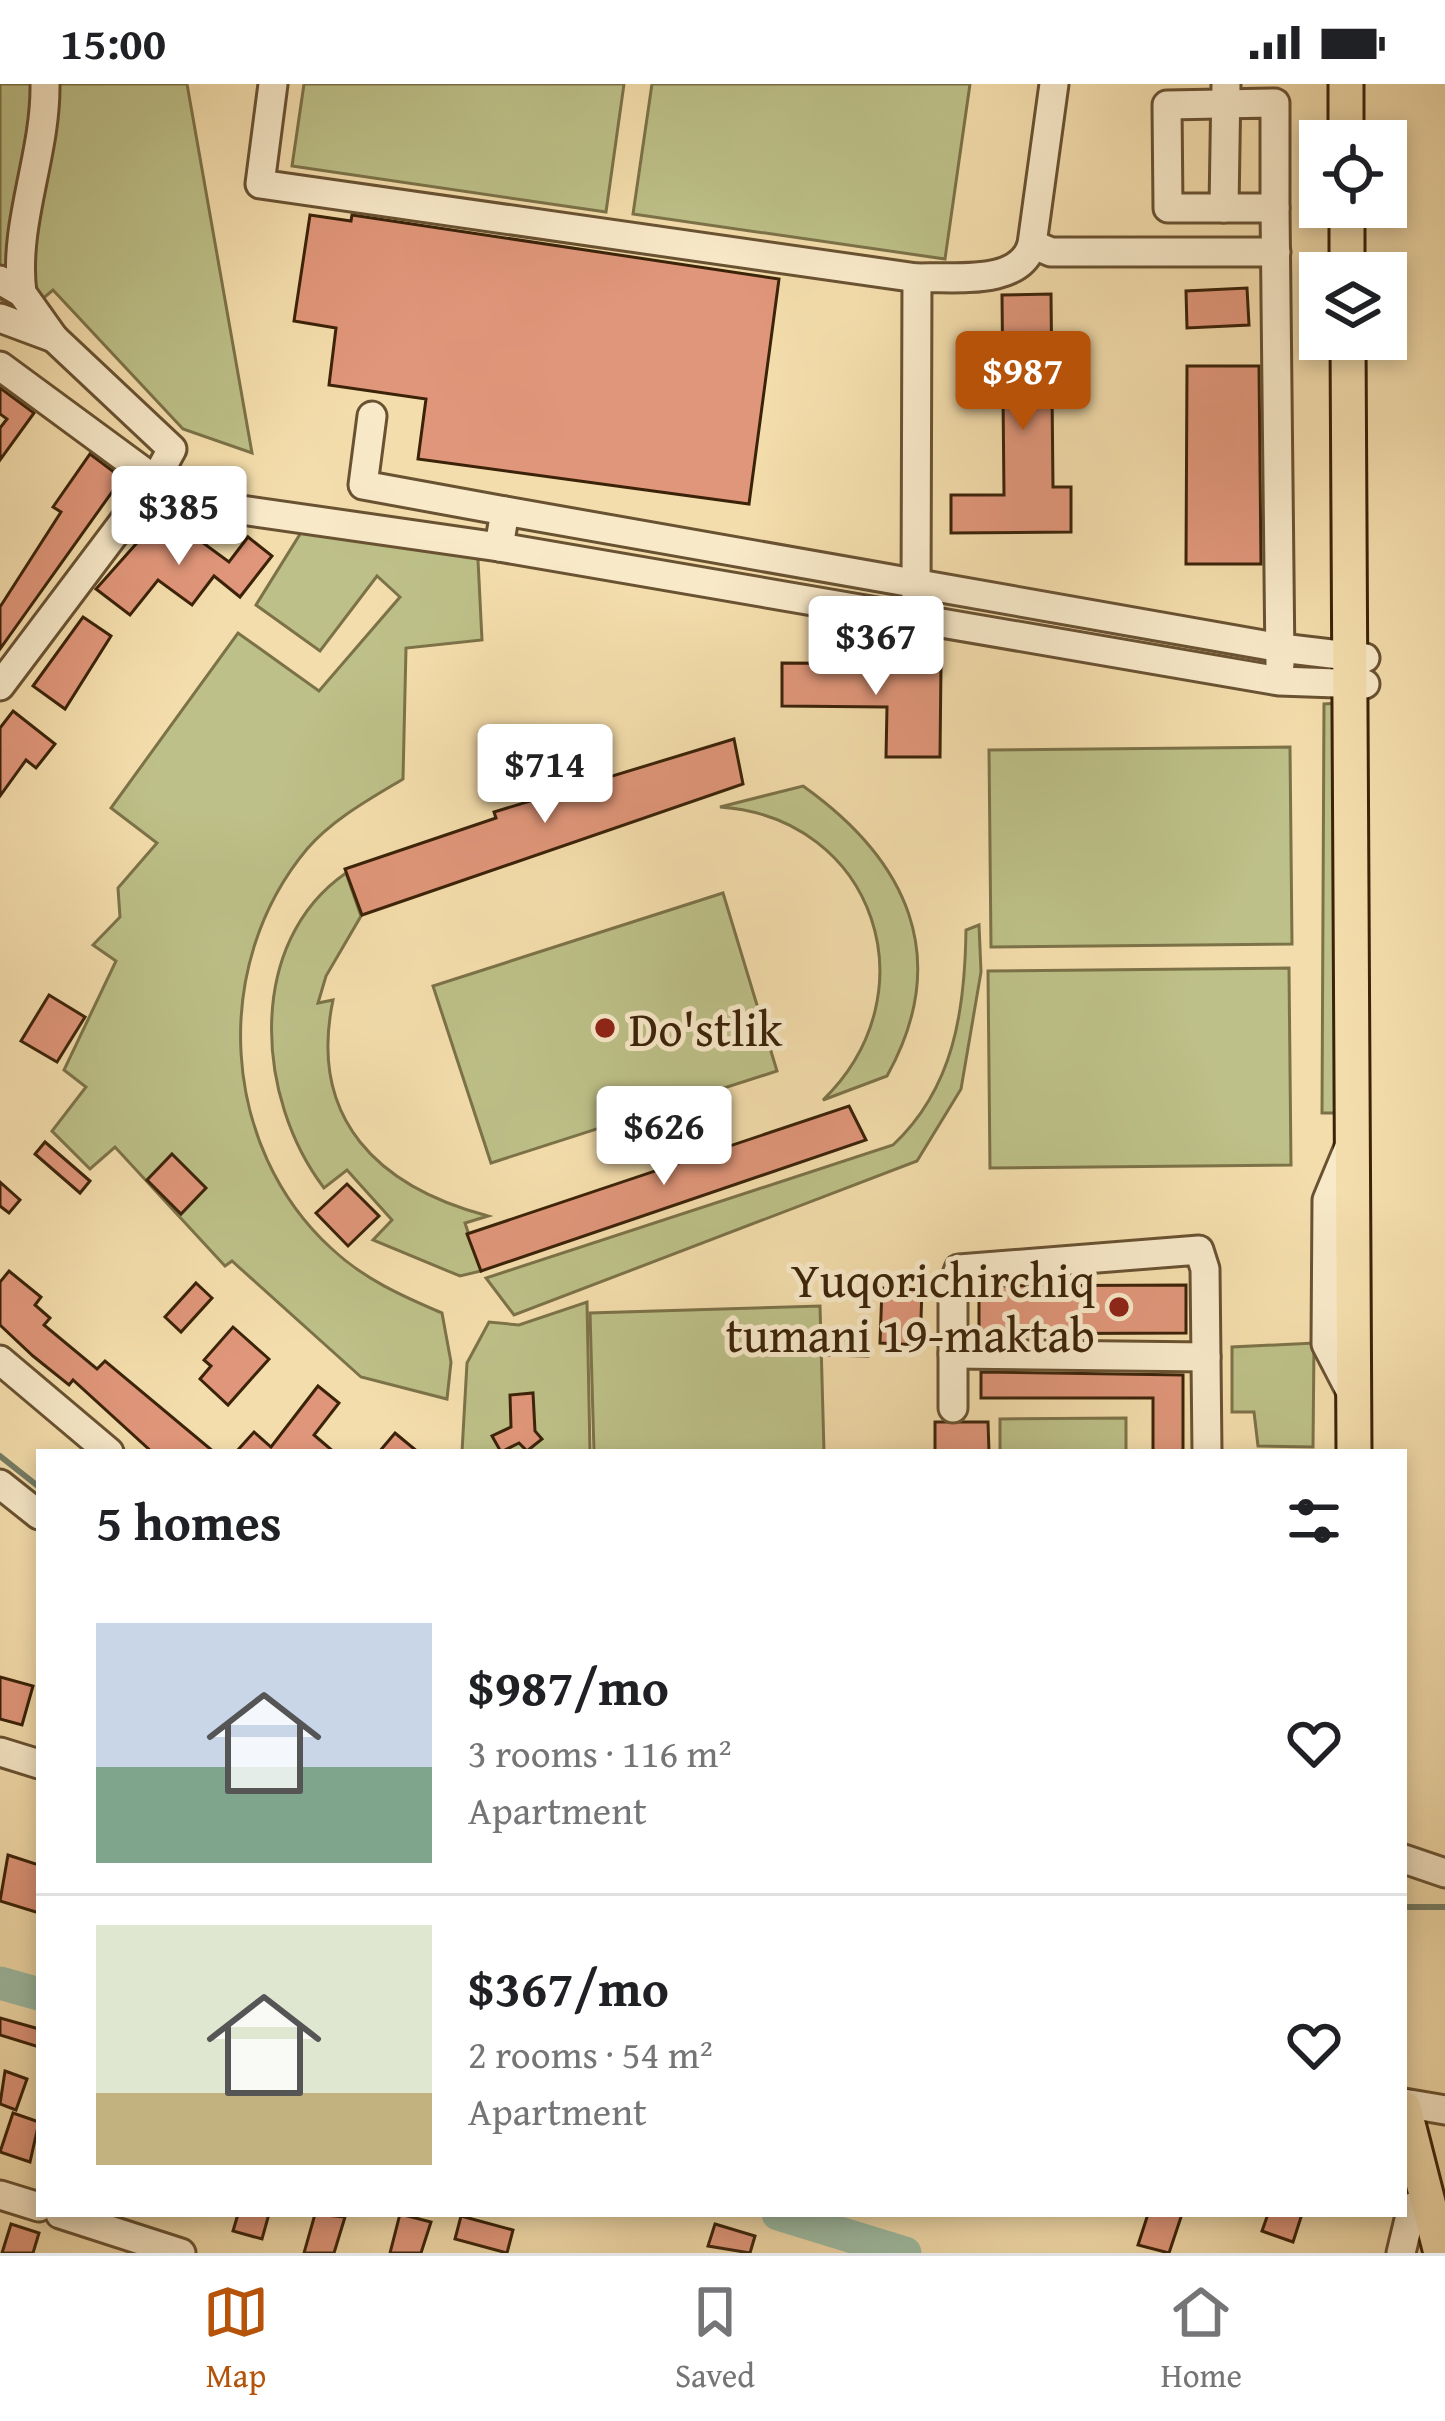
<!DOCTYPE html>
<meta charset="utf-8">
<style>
:root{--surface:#fff;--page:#f2f2f2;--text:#202124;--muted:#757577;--line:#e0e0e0;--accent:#b45309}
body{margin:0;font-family:"Gentium Book Plus",serif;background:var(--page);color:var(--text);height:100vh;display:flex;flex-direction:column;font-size:45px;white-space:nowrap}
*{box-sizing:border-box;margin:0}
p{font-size:39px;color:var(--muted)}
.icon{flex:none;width:66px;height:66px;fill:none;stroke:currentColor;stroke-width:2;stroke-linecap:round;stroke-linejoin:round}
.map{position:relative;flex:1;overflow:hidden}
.panel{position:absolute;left:36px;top:1365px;width:1371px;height:768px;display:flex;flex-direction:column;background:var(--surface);border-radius:0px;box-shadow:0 6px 18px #0003}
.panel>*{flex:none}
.fabs{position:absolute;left:1299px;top:36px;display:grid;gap:24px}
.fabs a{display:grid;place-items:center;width:108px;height:108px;border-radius:0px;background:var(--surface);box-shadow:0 6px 18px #0003;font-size:60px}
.price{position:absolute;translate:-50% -102px;padding:0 27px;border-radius:12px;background:#fff;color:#222;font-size:39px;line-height:78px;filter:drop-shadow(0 3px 6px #0008)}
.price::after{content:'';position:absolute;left:50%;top:72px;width:36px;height:27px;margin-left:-18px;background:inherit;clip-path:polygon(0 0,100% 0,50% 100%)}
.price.current{background:var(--accent);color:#fff}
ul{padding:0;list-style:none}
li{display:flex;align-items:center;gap:36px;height:300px;padding:0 60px}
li+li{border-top:3px solid var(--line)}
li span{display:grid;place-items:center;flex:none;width:336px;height:240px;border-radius:0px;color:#555}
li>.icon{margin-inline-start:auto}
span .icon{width:144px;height:144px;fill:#fffc;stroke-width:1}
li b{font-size:51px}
h2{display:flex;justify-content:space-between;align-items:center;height:144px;padding:0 60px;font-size:51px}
.status{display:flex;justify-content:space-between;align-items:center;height:84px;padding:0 60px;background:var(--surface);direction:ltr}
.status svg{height:33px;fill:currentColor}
.dock{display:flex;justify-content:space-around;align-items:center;height:168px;border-top:3px solid var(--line);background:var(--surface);font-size:33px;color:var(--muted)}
.dock a{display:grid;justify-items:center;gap:6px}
.dock .current{color:var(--accent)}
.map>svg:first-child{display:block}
.green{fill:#bdc088;stroke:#7c7248;stroke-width:3}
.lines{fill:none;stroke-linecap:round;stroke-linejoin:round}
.stream{stroke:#767f67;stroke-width:6}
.river{stroke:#9dbda5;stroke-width:33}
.building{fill:#e0967a;stroke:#3b2309;stroke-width:3}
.minor-casing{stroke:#695232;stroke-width:33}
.major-casing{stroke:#3b2309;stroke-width:39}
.minor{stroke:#f8e9c9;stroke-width:27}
.major{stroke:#f4ddac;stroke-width:33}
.poi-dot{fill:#8f2418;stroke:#f8e9c9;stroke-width:4.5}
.labels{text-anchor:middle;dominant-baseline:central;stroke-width:10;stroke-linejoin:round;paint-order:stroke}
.poi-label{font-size:48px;fill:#3b2309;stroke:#f8e9c9;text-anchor:start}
</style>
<div class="status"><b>15:00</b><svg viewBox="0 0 49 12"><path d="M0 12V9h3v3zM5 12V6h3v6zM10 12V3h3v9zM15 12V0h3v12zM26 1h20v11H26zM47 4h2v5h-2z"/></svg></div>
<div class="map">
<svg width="1445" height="2169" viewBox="0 0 1445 2169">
<rect width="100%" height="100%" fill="#f4ddac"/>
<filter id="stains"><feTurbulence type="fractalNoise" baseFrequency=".00167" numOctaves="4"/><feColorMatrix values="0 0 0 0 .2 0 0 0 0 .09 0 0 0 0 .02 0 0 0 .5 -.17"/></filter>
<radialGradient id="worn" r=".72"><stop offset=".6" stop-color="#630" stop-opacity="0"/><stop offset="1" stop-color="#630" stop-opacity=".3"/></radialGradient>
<g class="green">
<polygon points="0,0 187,0 252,369 183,345 53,206 23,231 0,215"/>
<polygon points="304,0 624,0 606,128 292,82"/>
<polygon points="652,0 970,0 945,175 633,130"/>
<path d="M312 431 477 456 482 556 406 564 403 695C370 715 333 735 307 765 210 881 220 1063 332 1165 364 1195 402 1212 442 1229L451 1278 447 1315 361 1293 232 1177 225 1182 115 1063 90 1085 52 1047 86 1003 64 986 116 877 93 861 120 833 118 804 157 759 111 724 238 549 319 607 400 513 377 492 320 567 256 521Z"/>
<polygon points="1339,619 1340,1029 1322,1029 1324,620"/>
<polygon points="1290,663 1292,860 991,863 989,666"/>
<path d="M803 702C907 776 953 873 887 992L823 1016C933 909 875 734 720 723Z"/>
<path d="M346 789 361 832 326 892 318 919 333 916C308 1035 378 1103 488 1132L465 1139 481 1187 460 1192 373 1156 392 1136 347 1086 324 1104C256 1015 245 859 346 789Z"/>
<polygon points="723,809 777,987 491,1079 433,902"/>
<path d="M979 841 981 888 961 1005 917 1077 514 1231 486 1194 893 1061C954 1004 965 926 966 846Z"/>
<polygon points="1289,884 1291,1081 990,1084 988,887"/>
<polygon points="587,1218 590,1368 462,1368 467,1279 489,1238 519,1241"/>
<polygon points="820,1222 824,1368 594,1368 590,1229"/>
<polygon points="1314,1259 1313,1363 1258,1362 1254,1328 1232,1328 1232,1263"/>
<polygon points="1126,1334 1126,1368 1000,1368 1000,1335"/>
</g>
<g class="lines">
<g class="stream">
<polyline points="0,1372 39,1403"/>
<polyline points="1404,1823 1445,1823"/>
</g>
<g class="river">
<polyline points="0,1899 39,1910"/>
<polyline points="778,2130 905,2169"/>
</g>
</g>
<g class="building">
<polygon points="310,131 351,137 352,131 779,195 749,420 418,375 426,315 329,301 336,244 294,237"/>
<polygon points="1247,204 1249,241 1187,244 1186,207"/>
<polygon points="1051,210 1053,403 1071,403 1071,448 951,449 951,411 1004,411 1002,211"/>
<polygon points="1187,282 1259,282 1261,480 1186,480"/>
<polygon points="0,304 34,329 0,376 0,344 7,335 0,330"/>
<polygon points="90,370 122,394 0,565 0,523 61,428 53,423"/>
<polygon points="146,438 177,461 187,447 229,478 248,453 272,472 240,513 214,492 192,521 158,496 130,531 96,505 136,460 132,457"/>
<polygon points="83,533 111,552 65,625 33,602"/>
<polygon points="782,579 941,580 940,673 886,673 887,623 782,622"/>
<polygon points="13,627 55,660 36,684 26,676 0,712 0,644"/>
<polygon points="734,655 743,700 362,831 345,785 496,734 494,728"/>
<polygon points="49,911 85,933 57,978 21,957"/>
<polygon points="849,1022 866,1056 481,1187 467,1150"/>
<polygon points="45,1058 90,1097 80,1109 35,1070"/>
<polygon points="172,1070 206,1104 181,1130 147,1096"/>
<polygon points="0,1098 20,1116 9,1129 0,1122"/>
<polygon points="347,1100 379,1132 348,1162 316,1129"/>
<polygon points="9,1187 41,1213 35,1221 50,1234 44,1241 97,1285 105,1277 214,1368 152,1368 73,1296 69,1301 33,1272 0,1241 0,1198"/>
<polygon points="196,1199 212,1214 181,1248 165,1233"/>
<polygon points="1186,1201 1186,1249 979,1250 979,1202"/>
<polygon points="882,1204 922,1206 920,1261 880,1259"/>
<polygon points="233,1243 269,1275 228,1321 200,1295 211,1282 204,1276"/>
<polygon points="826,1256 869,1256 868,1272 826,1271"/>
<polygon points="981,1288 1183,1291 1183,1368 1153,1368 1153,1314 981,1314"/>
<polygon points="318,1302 339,1319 314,1351 334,1368 236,1368 254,1348 271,1363"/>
<polygon points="533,1309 535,1347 542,1355 527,1367 519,1359 501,1368 492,1352 511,1343 510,1311"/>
<polygon points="935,1338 988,1338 989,1368 935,1368"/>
<polygon points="395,1349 418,1368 379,1368"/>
<polygon points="0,1593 33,1602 22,1641 0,1635"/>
<polygon points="8,1771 39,1781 39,1829 0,1817"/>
<polygon points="0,1934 39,1945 39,1963 0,1951"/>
<polygon points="5,1987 27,1995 16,2026 0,2020"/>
<polygon points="13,2029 39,2038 30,2078 0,2068"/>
<polygon points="238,2130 269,2130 262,2155 233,2147"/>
<polygon points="315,2130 345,2133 334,2169 304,2169"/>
<polygon points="400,2130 431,2138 421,2169 390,2169"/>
<polygon points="1148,2130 1182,2130 1169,2169 1138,2161"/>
<polygon points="1268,2130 1302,2130 1293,2158 1262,2147"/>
<polygon points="461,2132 513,2146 507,2169 455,2155"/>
<polygon points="11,2140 39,2149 33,2169 2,2169"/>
<polygon points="715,2140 755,2152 750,2169 708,2162"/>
</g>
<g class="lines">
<defs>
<g id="minor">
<path d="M273 0 260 100 917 194C952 192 1021 203 1032 160L1054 0"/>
<polygon points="1275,19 1275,124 1168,124 1167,21"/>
<polyline points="1224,124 1226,0"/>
<polyline points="1275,124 1280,580"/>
<polyline points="1032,160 1051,168 1276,168"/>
<polyline points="0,196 22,209 54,254 0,234"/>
<path d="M22 209C13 140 46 71 45 0"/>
<polyline points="54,254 172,365 155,396"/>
<polyline points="0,282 155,396 0,602"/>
<polyline points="372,332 363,401 505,427"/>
<polyline points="143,412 499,463 1279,597 1365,600"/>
<polyline points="499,463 505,427 1281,564 1365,574"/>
<polyline points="916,517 917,194"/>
<polyline points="1349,1063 1327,1116 1326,1260 1354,1314"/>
<polyline points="953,1270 1206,1273"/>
<polyline points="0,1276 109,1368"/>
<polyline points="953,1324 953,1201 959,1185 1199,1166 1205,1185 1207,1368"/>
<polyline points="0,1400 39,1431"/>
<polyline points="0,1668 39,1680"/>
<polyline points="1404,1775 1445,1789"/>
<polyline points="1404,2019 1445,2026"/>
<polyline points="0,2111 39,2123"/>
<polyline points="60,2130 181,2169"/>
<polyline points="1401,2169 1412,2123"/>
</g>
<g id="major">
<polyline points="1346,0 1346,57"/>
<polyline points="1347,123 1347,189"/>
<polyline points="1348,255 1354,1368"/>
<polyline points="1404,2024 1441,2169"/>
</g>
</defs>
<use href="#minor" class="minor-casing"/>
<use href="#major" class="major-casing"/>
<use href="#minor" class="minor"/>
<use href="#major" class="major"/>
</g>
<g class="poi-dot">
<circle cx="605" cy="944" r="12"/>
<circle cx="1119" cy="1223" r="12"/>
</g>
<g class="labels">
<g class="poi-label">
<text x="629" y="944">Do'stlik</text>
<text x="1095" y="1195" text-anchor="end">Yuqorichirchiq<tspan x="1095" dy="55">tumani 19-maktab</tspan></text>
</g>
</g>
<rect width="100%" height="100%" filter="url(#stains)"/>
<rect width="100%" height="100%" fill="url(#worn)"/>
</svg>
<div class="fabs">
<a><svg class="icon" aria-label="locate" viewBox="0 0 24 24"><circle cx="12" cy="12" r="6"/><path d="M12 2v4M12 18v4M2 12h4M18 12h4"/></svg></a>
<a><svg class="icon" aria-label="layers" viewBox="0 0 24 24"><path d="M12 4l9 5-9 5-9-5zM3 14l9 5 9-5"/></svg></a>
</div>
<b class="price current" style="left:1023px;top:349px">$987</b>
<b class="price" style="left:179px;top:484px">$385</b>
<b class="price" style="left:876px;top:614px">$367</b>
<b class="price" style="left:545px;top:742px">$714</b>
<b class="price" style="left:664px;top:1104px">$626</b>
<section class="panel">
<h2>5 homes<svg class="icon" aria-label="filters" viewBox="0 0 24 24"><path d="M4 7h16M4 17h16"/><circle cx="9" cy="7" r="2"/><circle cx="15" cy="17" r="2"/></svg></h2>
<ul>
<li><span style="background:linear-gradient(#c9d6e8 60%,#7fa58c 0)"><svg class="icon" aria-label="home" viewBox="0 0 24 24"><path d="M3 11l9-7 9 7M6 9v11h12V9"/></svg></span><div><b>$987/mo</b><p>3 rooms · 116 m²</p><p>Apartment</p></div><svg class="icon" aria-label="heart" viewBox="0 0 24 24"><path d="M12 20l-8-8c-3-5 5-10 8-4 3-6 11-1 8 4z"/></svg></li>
<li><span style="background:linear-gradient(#dfe7d0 70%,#c2b280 0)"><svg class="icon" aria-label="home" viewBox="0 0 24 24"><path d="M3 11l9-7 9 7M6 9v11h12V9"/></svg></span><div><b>$367/mo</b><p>2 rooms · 54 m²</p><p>Apartment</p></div><svg class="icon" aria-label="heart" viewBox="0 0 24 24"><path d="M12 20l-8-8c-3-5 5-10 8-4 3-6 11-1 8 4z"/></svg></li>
</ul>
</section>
</div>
<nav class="dock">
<a class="current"><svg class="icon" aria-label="map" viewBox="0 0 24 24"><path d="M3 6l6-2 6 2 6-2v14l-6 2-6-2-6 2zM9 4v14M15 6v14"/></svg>Map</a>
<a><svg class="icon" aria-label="saved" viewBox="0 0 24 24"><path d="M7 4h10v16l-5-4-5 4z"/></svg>Saved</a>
<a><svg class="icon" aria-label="home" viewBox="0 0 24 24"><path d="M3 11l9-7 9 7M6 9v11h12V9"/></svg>Home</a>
</nav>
